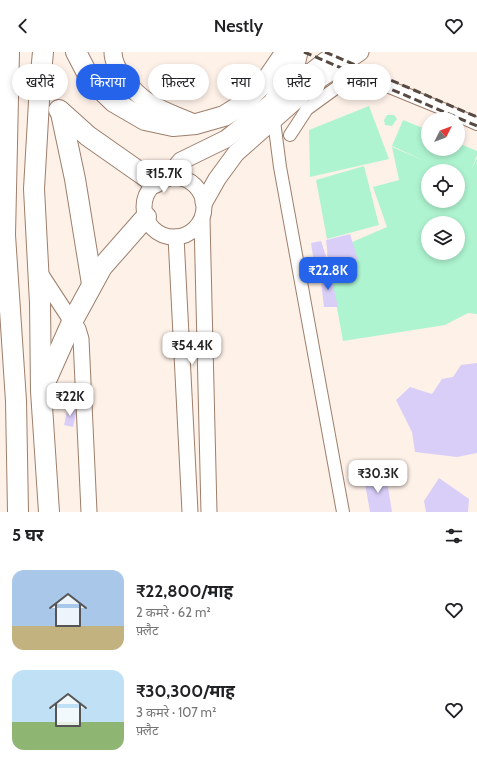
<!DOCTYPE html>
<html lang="hi">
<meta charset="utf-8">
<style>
:root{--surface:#fff;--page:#f2f2f2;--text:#202124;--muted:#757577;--accent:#2563eb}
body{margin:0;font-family:Cabin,"Noto Sans Devanagari",sans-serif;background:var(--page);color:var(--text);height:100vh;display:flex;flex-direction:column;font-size:15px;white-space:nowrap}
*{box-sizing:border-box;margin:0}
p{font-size:13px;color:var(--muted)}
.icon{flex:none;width:22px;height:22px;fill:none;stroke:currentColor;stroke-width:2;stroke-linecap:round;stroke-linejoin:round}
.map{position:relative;height:460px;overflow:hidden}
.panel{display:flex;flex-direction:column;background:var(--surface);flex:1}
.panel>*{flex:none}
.hud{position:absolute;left:12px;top:12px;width:453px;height:36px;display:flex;gap:8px}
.needle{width:26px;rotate:48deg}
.buttons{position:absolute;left:421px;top:60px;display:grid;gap:8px}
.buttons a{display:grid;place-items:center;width:44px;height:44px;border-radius:50%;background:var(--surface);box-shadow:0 2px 6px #0003;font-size:20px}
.price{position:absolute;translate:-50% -34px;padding:0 9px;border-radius:8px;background:#fff;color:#222;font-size:13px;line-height:26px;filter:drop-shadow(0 1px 2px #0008)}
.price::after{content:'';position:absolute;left:50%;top:24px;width:12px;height:9px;margin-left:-6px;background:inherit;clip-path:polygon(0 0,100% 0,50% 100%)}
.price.on{background:var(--accent);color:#fff}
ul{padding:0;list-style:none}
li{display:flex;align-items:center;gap:12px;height:100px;padding:0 12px}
li span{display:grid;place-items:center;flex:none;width:112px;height:80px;border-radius:12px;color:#555}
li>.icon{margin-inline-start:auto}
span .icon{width:48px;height:48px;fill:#fffc;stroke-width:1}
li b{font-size:17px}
h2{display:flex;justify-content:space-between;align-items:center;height:48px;padding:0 12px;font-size:17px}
.chip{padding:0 14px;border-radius:18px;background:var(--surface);box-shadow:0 2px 6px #0003;font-size:14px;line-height:36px}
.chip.on{background:var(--accent);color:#fff}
header{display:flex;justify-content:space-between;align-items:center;height:52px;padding:0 12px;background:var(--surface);font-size:18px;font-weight:600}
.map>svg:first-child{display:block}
.green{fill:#aef4d0;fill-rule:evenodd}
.building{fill:#d9cef8}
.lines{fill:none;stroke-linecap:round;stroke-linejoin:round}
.minor-casing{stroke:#9d7f6c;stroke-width:14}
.tertiary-casing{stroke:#9d7f6c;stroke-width:17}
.secondary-casing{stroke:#9d7f6c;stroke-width:19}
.trunk-casing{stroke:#9d7f6c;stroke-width:22}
.minor{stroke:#fff;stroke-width:12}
.tertiary{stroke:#fff;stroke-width:15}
.secondary{stroke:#fff;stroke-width:17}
.trunk{stroke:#fff;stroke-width:20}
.rail{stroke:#564a42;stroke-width:3;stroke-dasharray:8 4;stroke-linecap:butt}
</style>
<header><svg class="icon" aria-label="back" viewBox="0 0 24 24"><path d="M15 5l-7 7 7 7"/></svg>Nestly<svg class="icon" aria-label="heart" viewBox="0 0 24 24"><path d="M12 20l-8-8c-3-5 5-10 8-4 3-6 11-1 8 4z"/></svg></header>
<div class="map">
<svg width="477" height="460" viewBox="0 0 477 460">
<rect width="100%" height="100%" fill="#fef1e8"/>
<g class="green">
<polygon points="369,54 389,107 310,125 309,78"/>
<polygon points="387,63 394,63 397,67 392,74 385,73 384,68"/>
<path d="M403 68 428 78V97H458V91L477 99V103L472 117 477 106V262L468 261 445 273 343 289 327 201 387 175 373 135 399 128 392 95 427 110 392 94ZM428 119H458V149H428ZM428 171H458V201H428Z"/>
<polygon points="364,114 379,173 327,187 316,128"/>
</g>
<g class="building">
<polygon points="350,182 358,208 329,214 326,188"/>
<polygon points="321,189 330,216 315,218 311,191"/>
<polygon points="330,220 338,255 324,255 320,221"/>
<polygon points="477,311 477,401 457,405 415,400 412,380 396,348 410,335 432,342 442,327 453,325 461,313"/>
<polygon points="68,355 77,358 73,375 64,373"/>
<polygon points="386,423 392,460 370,460 364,426"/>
<polygon points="439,426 469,447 468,460 426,460 424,449"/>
</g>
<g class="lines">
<defs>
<g id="minor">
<polyline points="274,69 280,115 343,460"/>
<polyline points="290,83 307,57 336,36 356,29 377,30 443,57 477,72"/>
</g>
<g id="tertiary">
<circle cx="174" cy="155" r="30"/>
<polyline points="202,168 209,460"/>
<polyline points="176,185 190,460"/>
<polyline points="38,218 72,270 78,277 81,287 89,460"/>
</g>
<g id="secondary">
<path d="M113 0C113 18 135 42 150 51 164 60 181 65 196 72"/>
<polyline points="280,44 325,9 339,0"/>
<polyline points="167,126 181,109 226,87 272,50 297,9 299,0"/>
<polyline points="204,150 217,127 236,101 320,27 360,0"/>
</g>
<g id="trunk">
<polyline points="9,0 5,183 16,349 18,460"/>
<polyline points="43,0 40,32 34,137 40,251 41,339 49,460"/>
<polyline points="76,0 90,27 114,50 145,68 173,74 196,72 224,64 240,54 266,29 286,0"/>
<polyline points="59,58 88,84 155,131"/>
<polyline points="61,61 75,127 92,232"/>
<polyline points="44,333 72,270 102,215 146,165"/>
</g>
</defs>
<use href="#minor" class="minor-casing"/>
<use href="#tertiary" class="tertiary-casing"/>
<use href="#secondary" class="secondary-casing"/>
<use href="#trunk" class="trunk-casing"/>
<use href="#minor" class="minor"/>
<use href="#tertiary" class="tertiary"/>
<use href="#secondary" class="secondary"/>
<use href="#trunk" class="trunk"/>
<g class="rail">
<polyline points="304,0 477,74"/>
<polyline points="325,0 477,65"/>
</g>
</g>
</svg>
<div class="buttons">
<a><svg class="needle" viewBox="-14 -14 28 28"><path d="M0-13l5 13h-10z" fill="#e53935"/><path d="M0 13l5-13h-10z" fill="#757577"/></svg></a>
<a><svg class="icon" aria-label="locate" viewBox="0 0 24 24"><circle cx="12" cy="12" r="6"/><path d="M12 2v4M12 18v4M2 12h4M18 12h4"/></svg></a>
<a><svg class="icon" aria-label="layers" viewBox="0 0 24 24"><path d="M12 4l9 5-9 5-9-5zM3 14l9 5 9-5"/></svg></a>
</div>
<b class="price" style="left:164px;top:142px">₹15.7K</b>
<b class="price on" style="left:328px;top:239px">₹22.8K</b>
<b class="price" style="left:192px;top:314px">₹54.4K</b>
<b class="price" style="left:70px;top:365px">₹22K</b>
<b class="price" style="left:378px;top:442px">₹30.3K</b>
<div class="hud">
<a class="chip">खरीदें</a>
<a class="chip on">किराया</a>
<a class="chip">फ़िल्टर</a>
<a class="chip">नया</a>
<a class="chip">फ़्लैट</a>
<a class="chip">मकान</a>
</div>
</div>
<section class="panel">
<h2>5 घर<svg class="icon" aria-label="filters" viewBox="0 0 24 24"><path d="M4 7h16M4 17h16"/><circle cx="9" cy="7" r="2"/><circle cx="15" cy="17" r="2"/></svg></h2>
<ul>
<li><span style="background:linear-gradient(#a9c7e8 70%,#c2b280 0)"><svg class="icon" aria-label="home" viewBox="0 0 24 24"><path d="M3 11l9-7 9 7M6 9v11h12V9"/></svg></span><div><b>₹22,800/माह</b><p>2 कमरे · 62 m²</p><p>फ़्लैट</p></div><svg class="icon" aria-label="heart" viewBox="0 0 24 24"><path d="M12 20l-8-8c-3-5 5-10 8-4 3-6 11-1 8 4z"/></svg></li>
<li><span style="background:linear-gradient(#bfe0f5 65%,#8fb573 0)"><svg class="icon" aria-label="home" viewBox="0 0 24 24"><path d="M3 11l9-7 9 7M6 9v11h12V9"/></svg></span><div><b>₹30,300/माह</b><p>3 कमरे · 107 m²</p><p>फ़्लैट</p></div><svg class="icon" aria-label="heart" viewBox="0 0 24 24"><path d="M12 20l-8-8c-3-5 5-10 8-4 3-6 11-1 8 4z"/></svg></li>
</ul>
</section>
